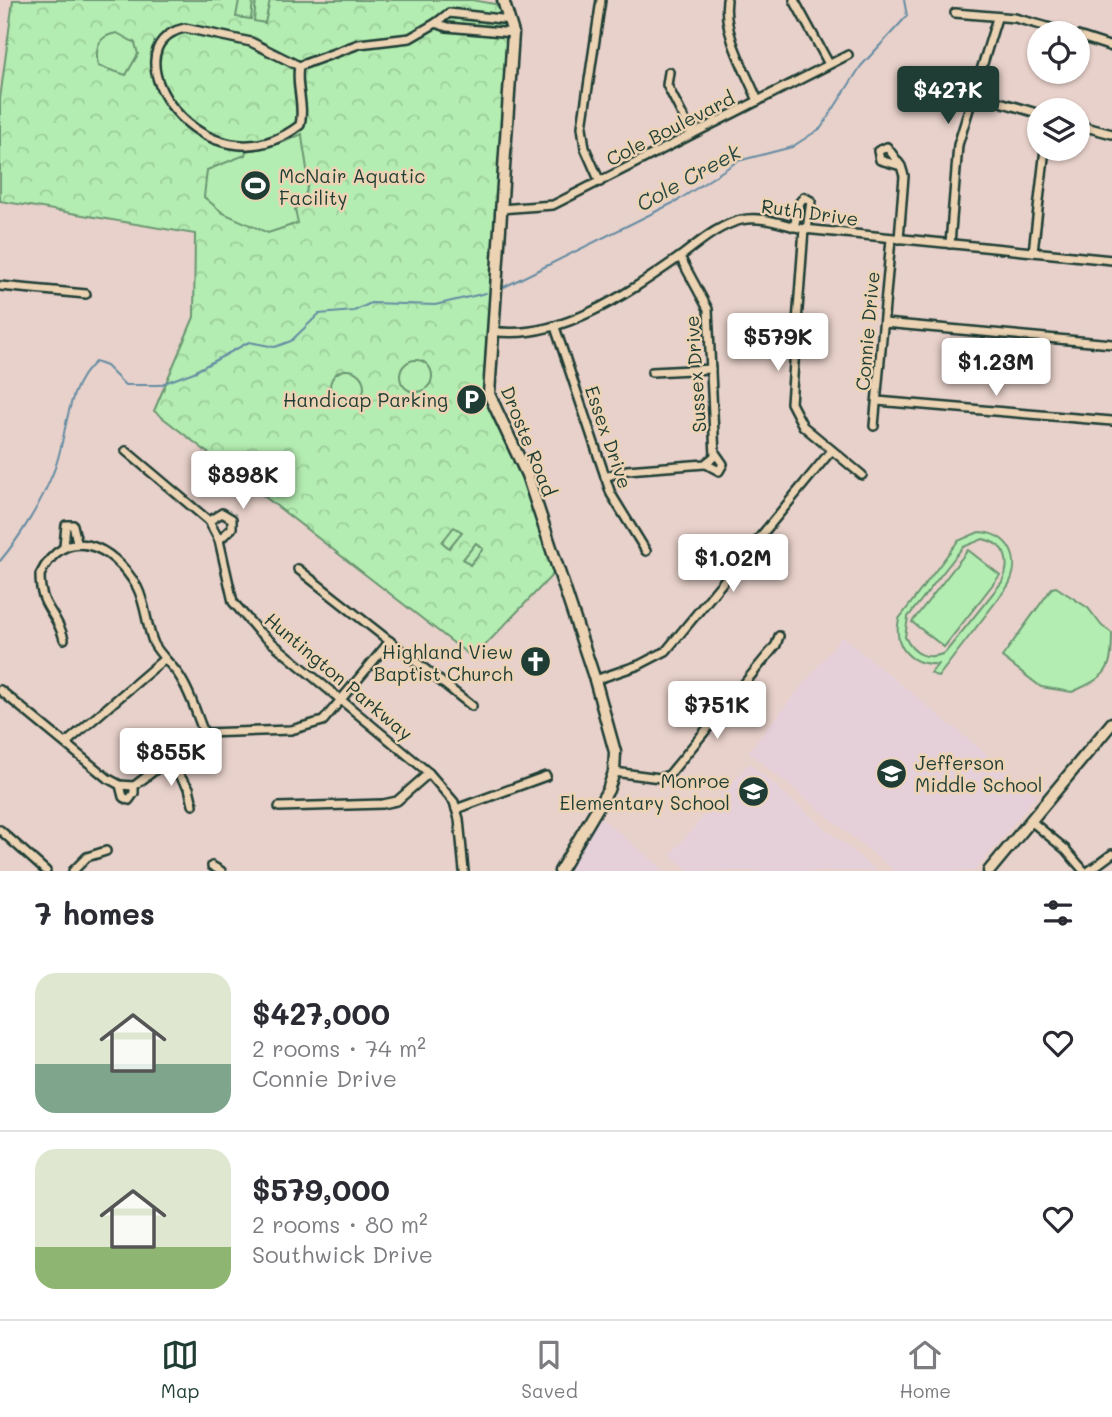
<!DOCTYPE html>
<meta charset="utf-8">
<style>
:root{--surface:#fff;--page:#f7f7f7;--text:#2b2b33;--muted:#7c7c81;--line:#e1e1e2;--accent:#1f3d34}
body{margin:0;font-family:Mali,sans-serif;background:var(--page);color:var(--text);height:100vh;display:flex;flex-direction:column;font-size:26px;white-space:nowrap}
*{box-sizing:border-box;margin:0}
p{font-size:23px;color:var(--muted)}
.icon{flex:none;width:38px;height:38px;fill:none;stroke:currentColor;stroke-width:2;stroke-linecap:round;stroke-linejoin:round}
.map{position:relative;height:871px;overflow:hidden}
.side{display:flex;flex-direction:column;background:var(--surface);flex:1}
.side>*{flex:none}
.controls{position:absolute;left:1027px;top:21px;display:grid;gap:14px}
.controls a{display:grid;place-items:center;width:63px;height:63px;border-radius:50%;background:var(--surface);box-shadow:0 2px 5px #0004;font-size:35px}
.price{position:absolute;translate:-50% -60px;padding:0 16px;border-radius:7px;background:#fff;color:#222;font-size:23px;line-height:46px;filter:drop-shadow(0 2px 4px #0008)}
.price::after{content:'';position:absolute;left:50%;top:42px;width:21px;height:16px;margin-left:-10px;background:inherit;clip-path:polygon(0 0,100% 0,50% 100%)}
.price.selected{background:var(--accent);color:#fff}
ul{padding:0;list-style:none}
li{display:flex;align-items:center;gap:21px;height:175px;padding:0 35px}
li+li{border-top:2px solid var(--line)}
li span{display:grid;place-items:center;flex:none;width:196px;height:140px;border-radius:21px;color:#555}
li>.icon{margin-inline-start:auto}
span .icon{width:84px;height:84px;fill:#fffc;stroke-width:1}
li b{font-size:30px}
h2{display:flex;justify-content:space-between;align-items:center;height:84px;padding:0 35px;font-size:30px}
.dock{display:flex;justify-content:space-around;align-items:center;height:98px;border-top:2px solid var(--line);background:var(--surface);font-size:19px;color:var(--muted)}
.dock a{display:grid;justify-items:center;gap:4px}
.dock .selected{color:var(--accent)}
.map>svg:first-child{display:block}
.built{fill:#e5d0d9}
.park{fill:url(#park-crowns);stroke:#6a9572;stroke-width:2}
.garden{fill:#b4edb1;stroke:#6a9572;stroke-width:2;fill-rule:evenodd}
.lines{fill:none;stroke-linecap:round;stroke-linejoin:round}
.stream{stroke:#658ca3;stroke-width:2}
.street-casing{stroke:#1f3d34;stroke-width:12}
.secondary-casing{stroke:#1f3d34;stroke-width:15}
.street{stroke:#ecd3b4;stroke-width:7}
.secondary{stroke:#ecd3b4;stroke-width:10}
.labels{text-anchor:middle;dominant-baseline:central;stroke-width:5;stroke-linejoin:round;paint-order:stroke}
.street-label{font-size:19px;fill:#1f3d34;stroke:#ecd3b4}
.poi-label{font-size:19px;fill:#1f3d34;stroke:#ecd3b4;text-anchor:end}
.water-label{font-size:21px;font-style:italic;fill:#2b4a46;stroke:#ecd3b4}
</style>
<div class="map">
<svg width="1112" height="871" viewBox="0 0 1112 871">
<defs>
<pattern id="park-crowns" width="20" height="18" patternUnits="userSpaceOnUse" patternTransform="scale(1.75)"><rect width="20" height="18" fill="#b4edb1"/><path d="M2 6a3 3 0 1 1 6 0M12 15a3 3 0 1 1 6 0" fill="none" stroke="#9acc99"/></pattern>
</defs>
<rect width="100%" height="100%" fill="#e8d1ca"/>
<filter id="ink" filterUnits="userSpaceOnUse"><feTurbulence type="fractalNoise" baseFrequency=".0143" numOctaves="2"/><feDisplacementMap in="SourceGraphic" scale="14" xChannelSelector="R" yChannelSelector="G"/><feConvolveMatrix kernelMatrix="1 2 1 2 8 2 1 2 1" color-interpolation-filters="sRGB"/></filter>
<g filter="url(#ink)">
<g class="built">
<polygon points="842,636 1037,795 975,871 894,871 748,752"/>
<polygon points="749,763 824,827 877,871 689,871 670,855"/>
<polygon points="600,817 666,871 567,871"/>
</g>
<polygon class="park" points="13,0 472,0 500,5 511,25 489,394 527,475 557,570 473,658 154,411 194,317 195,234 0,201 0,99"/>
<g class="garden">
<polygon points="239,0 253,0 251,19 236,17"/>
<polygon points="256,0 270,0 265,23 254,21"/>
<path d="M117 33 135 43 138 54 126 75 98 66C95 48 97 36 117 33Z"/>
<path d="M302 134C303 158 318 191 295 209L298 223 268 233 223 213 204 197 207 170 245 155 246 151 284 142Z"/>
<circle cx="416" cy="376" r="16"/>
<circle cx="347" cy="387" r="17"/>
<polygon points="454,527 462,532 449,548 442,542"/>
<path d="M979 532C1009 533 1023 560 1008 586L938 677 931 673 938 664C910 666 893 646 899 619L958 541ZM983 539C1006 544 1012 562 1002 582L945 653C927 661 913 654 905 637L908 617 963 547Z"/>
<polygon points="476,543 483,549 470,565 463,559"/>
<polygon points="968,550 1000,575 944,647 912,622"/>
<path d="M1056 587 1088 608 1102 626 1112 633C1112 671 1108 676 1072 692L1041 687 1002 657 1052 588Z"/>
</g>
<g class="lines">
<g class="stream">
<polyline points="504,287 677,201 738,161 792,147 821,128 861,66 907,16 904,0"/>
<path d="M0 561C21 536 41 503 53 473 68 438 64 389 95 362L106 366 125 385H159L194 372 249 342 275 347 291 341 319 314 354 311 371 303 435 305 486 293"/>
</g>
<defs>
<g id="street">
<path d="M727 0C722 32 746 72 758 101"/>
<polyline points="794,0 829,64"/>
<polyline points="955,13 1015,18 1069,33"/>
<polyline points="510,20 449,13 436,23 447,27 513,33"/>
<path d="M185 28 251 42 299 66C295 86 305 104 300 125 204 199 103 46 185 28Z"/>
<polyline points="1078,36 1112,47"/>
<polyline points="299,66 359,44 410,38 436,23"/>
<polyline points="669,72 667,85 692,134"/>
<polyline points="973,94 1040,114"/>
<polyline points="1078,125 1112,134"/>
<polyline points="600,182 585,148 582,127 601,0"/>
<polyline points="500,209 553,205 848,55"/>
<polyline points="794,227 800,202 804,197 811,201 807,230"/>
<polyline points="804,229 791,403 803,426 862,475"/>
<polyline points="899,239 904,176 901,166 880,160 878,151 887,147 901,166"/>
<polyline points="950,244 958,145 997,18"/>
<polyline points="1033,252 1045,149"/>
<polyline points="0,286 86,294"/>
<polyline points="884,323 1112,344"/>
<polyline points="555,327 611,494 646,551"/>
<path d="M492 331C559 342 628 293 681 256 700 242 717 226 741 220 761 215 784 225 804 229L1112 260"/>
<polyline points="652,372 711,369"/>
<polyline points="877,401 1112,421"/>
<polyline points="874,426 891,239"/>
<polyline points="126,451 209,521 219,540 233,602 258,631 429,773 454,802 459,819 464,871"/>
<polyline points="706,464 719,471 723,464 716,454"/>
<polyline points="605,477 627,470 705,464 715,456 708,309 680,257"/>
<polyline points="209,521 222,513 232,519 232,528 219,540"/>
<polyline points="64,546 66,525 73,525 77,542"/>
<polyline points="298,569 472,706"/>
<path d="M64 639C56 610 40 609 40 575 66 522 113 545 137 587 146 604 146 626 154 644 160 655 170 663 178 674 190 691 196 713 204 733"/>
<polyline points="595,680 639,665 666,651 831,451"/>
<polyline points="0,690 107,778 120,785 134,786 204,733 291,730 323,721 390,641"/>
<polyline points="66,743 164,659"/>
<polyline points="168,762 189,788 193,805"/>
<polyline points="614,772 660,778 669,775 776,645 779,636"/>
<polyline points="120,785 123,797 129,800 134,793 134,786"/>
<polyline points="279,807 383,804 397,801 429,773"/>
<polyline points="456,809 546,776"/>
<polyline points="1031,821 1065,849 1084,871"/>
<polyline points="0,830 46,871"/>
<polyline points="212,866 221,871"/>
<polyline points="73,871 87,857 106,851"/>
<polyline points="1089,871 1112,854"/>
</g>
<g id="secondary">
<polyline points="503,0 513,33 489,394 527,475 595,680 615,752 614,772 608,790 560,871"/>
<polyline points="989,871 1112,723"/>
</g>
</defs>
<use href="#street" class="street-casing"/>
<use href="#secondary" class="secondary-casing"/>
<use href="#street" class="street"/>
<use href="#secondary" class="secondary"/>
</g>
</g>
<defs>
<symbol id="stadium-disc" viewBox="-11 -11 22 22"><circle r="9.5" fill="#1f3d34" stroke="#ecd3b4"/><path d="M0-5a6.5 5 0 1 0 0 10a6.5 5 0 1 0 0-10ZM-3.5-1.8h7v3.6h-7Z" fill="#fff"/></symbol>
<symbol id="parking-disc" viewBox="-11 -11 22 22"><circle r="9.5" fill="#1f3d34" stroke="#ecd3b4"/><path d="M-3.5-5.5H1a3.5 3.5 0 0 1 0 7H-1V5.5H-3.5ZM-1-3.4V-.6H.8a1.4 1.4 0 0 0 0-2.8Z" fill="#fff"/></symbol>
<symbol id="church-disc" viewBox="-11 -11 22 22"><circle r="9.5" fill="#1f3d34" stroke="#ecd3b4"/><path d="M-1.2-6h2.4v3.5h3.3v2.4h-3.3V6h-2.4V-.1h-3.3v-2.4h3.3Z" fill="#fff"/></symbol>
<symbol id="school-disc" viewBox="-11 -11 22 22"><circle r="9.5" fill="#1f3d34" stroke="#ecd3b4"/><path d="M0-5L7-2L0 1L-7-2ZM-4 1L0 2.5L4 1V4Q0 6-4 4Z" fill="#fff"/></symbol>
</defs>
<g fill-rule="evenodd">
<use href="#stadium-disc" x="238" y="168" width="35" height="35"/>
<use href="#parking-disc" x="454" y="382" width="35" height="35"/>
<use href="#church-disc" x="518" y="644" width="35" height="35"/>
<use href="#school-disc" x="874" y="756" width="35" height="35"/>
<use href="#school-disc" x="736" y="774" width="35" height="35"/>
</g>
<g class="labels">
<g class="street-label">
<text transform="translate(670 128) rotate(-27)">Cole Boulevard</text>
<text transform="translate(810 212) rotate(8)">Ruth Drive</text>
<text transform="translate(867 331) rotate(-85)">Connie Drive</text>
<text transform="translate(695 374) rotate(-94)">Sussex Drive</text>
<text transform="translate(609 437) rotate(71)">Essex Drive</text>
<text transform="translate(529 441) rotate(68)">Droste Road</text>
<text transform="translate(339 676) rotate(40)">Huntington Parkway</text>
</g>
<g class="poi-label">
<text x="279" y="175" text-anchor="start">McNair Aquatic<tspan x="279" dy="22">Facility</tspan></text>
<text x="448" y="399">Handicap Parking</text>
<text x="513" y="651">Highland View<tspan x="513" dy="22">Baptist Church</tspan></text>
<text x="915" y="762" text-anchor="start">Jefferson<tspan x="915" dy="22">Middle School</tspan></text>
<text x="730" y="780">Monroe<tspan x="730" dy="22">Elementary School</tspan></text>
</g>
<g class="water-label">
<text transform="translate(688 177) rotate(-29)">Cole Creek</text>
</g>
</g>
</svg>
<div class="controls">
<a><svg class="icon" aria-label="locate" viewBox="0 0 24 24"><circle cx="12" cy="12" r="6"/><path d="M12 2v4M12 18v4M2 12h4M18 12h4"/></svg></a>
<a><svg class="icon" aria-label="layers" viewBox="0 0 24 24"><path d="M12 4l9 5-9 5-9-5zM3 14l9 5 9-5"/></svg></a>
</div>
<b class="price selected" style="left:948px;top:126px">$427K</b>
<b class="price" style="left:778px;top:373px">$579K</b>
<b class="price" style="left:996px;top:398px">$1.23M</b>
<b class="price" style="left:243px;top:511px">$898K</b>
<b class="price" style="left:733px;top:594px">$1.02M</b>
<b class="price" style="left:717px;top:741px">$751K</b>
<b class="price" style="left:171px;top:788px">$855K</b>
</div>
<section class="side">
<h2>7 homes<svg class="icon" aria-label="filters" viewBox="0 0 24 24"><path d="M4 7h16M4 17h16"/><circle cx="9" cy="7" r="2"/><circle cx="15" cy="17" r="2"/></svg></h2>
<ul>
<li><span style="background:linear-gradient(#dfe7d0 65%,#7fa58c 0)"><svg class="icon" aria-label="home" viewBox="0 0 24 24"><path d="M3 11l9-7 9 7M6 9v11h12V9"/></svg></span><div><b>$427,000</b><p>2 rooms · 74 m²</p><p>Connie Drive</p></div><svg class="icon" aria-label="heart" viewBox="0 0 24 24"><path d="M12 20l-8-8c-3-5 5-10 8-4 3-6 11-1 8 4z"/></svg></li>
<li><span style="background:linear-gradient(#dfe7d0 70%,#8fb573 0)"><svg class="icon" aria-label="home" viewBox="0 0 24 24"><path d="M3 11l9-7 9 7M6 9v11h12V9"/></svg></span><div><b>$579,000</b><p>2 rooms · 80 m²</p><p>Southwick Drive</p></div><svg class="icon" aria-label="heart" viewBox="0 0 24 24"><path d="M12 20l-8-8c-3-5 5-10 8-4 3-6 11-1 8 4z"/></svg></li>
</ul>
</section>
<nav class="dock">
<a class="selected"><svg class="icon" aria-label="map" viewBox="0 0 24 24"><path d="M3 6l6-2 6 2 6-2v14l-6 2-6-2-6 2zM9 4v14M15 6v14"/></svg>Map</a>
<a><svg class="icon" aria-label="saved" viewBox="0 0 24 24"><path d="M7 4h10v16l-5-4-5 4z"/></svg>Saved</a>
<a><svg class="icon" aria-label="home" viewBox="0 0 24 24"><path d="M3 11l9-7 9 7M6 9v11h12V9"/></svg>Home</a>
</nav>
